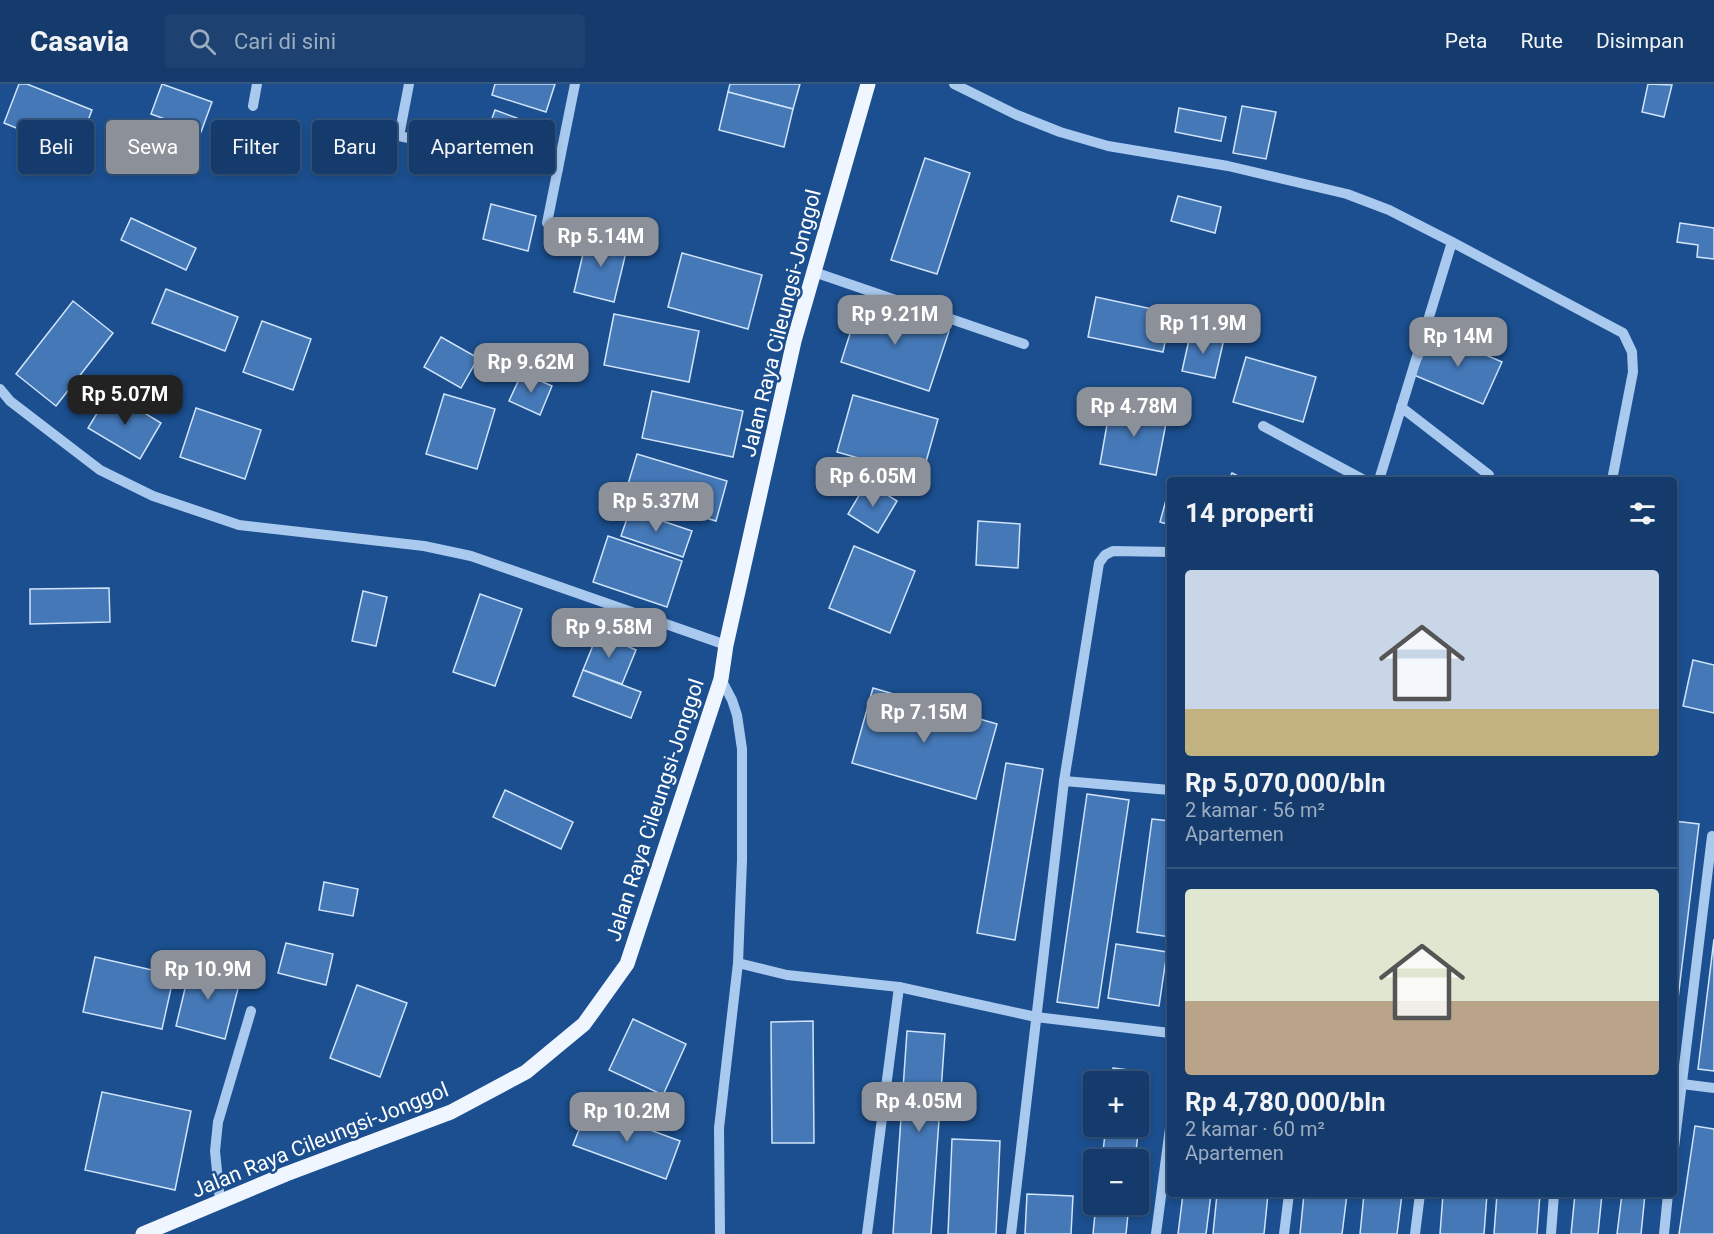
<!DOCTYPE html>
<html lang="id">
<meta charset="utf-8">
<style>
:root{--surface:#143b6b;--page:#1d4271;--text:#f1f3f6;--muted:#9dadc1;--line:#33557e;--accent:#8c9099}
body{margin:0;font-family:Roboto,sans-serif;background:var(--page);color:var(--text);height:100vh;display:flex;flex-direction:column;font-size:22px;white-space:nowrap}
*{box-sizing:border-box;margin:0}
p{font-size:20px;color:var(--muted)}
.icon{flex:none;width:33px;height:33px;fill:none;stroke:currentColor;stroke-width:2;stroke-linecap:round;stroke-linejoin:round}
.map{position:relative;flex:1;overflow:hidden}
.side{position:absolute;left:1167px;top:393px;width:510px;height:720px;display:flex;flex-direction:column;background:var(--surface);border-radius:6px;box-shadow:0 3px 9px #0003,0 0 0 2px var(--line)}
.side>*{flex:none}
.guide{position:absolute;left:18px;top:36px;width:570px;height:54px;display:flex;gap:12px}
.buttons{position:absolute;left:1083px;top:987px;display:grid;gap:12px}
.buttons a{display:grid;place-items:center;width:66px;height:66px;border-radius:6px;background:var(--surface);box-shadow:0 3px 9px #0003,0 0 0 2px var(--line);font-size:30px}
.price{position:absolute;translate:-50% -51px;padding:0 14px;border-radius:12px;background:var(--accent);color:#fff;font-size:20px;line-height:39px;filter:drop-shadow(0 2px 3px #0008)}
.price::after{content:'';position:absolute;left:50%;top:36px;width:18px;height:14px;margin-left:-9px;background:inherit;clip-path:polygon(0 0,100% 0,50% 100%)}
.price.on{background:#222;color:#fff}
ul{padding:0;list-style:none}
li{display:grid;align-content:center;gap:12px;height:318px;padding:0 18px}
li+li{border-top:2px solid var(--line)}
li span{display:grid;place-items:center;height:186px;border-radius:6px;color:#555}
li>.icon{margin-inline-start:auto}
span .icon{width:108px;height:108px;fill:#fffc;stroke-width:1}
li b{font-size:26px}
h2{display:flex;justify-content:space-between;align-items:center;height:72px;padding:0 18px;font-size:26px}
.chip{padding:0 21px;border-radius:6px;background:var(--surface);box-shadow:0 3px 9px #0003,0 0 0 2px var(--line);font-size:21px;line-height:54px}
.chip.on{background:var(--accent);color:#fff}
header{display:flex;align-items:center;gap:36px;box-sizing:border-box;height:84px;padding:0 30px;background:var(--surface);border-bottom:2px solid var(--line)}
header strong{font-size:28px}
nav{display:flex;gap:33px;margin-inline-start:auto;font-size:21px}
.search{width:420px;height:54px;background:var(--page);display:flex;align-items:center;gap:15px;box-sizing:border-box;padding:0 21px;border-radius:6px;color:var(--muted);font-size:22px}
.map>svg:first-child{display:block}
.building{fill:#4478b7;stroke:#cfe3fa;stroke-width:1.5}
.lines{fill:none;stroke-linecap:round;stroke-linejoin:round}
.minor{stroke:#a9c9ee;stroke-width:10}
.major{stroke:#f0f6ff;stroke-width:15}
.labels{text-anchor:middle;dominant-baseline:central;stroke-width:5;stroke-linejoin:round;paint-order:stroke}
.street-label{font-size:21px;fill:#fff;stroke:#1b4f8f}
</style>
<header>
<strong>Casavia</strong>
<div class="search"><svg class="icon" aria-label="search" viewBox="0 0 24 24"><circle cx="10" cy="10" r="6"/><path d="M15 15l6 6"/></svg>Cari di sini</div>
<nav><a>Peta</a><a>Rute</a><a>Disimpan</a></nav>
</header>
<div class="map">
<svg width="1714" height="1150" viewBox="0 0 1714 1150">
<rect width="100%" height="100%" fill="#1b4f8f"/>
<g class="building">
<polygon points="19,0 27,0 92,26 76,68 4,39"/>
<polygon points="162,0 212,18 201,48 151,30"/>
<polygon points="495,0 555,0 546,28 492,11"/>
<polygon points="730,0 800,0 793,25 728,8"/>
<polygon points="1648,0 1672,1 1664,33 1642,28"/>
<polygon points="728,8 793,25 784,63 719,46"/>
<polygon points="1242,22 1276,28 1266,75 1233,69"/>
<polygon points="1179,24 1226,33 1221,57 1175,48"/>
<polygon points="495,26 541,43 530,71 485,54"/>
<polygon points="925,74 970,89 937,190 891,176"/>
<polygon points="1178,112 1221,123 1215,149 1171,137"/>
<polygon points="491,120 536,132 528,167 483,155"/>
<polygon points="131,134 196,164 186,186 121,156"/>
<polygon points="1680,139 1714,144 1714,175 1697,173 1698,161 1677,158"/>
<polygon points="588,149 628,160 614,218 574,208"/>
<polygon points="682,169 762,191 748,245 668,223"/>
<polygon points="166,205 238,233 225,267 152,239"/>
<polygon points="1096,213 1171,229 1163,268 1088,253"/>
<polygon points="73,217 113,249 56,322 16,290"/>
<polygon points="860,218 949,247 929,307 841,278"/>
<polygon points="614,230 699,247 689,298 604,281"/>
<polygon points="262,237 311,255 293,306 243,288"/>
<polygon points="1191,247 1224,255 1215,294 1182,287"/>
<polygon points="1433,248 1502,278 1483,320 1414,291"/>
<polygon points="441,253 478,274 461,304 424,283"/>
<polygon points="1246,273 1316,293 1303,338 1233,318"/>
<polygon points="522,289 552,302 540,331 509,317"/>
<polygon points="652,307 743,327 733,373 642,354"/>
<polygon points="110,308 161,339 140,375 88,344"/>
<polygon points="444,310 495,325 477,385 426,370"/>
<polygon points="853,311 938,335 922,392 837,368"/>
<polygon points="1111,318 1168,329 1156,391 1100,380"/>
<polygon points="196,324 261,346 245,395 180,373"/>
<polygon points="637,370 727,397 716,437 625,410"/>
<polygon points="1232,389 1246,396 1229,396"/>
<polygon points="867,398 897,417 878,449 848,430"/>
<polygon points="1169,405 1170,405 1170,441 1160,438"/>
<polygon points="630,426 692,447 683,473 621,452"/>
<polygon points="978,437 1020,440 1018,484 976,481"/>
<polygon points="608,452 682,477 667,523 593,498"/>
<polygon points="854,462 915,487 890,549 829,524"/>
<polygon points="109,504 110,538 30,540 30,505"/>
<polygon points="363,507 387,513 376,562 352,557"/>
<polygon points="480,510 522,525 495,602 453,588"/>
<polygon points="598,549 636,566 622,600 583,586"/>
<polygon points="1693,576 1714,581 1714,629 1683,622"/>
<polygon points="583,586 641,608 631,634 573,612"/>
<polygon points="873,604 997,640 976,715 852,679"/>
<polygon points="1006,679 1043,685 1015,856 977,849"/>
<polygon points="505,706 573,738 561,765 493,733"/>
<polygon points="1087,710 1129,716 1098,924 1057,918"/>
<polygon points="1152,735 1170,737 1170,853 1137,848"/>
<polygon points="1674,737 1699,740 1674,948"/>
<polygon points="324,798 358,805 353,832 319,826"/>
<polygon points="1714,855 1714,987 1698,985"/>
<polygon points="286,859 333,870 326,901 278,889"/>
<polygon points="1116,860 1167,868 1159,922 1108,914"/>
<polygon points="95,873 174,891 162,945 83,928"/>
<polygon points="191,880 241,893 225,955 176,942"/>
<polygon points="357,901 407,919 380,993 330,974"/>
<polygon points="633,935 686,960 663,1011 609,986"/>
<polygon points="813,937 814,1059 772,1059 771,938"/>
<polygon points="907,947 945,950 931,1150 893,1150"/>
<polygon points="1113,984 1145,988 1135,1076 1102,1076 1106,1042 1138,1042 1138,998 1111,998"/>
<polygon points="102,1008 191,1027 175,1106 85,1086"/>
<polygon points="588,1023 680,1057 666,1095 573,1061"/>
<polygon points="1695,1042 1714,1045 1714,1150 1679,1150"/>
<polygon points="952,1055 1000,1057 996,1150 948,1150"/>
<polygon points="1027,1110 1073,1112 1071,1150 1025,1150"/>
<polygon points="1183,1110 1211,1110 1206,1150 1178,1150"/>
<polygon points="1217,1110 1268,1110 1264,1150 1213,1150"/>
<polygon points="1304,1110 1347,1110 1342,1150 1300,1150"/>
<polygon points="1364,1110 1402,1110 1397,1150 1360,1150"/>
<polygon points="1443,1110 1487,1110 1484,1150 1440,1150"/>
<polygon points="1497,1110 1540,1110 1537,1150 1494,1150"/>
<polygon points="1575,1110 1602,1110 1598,1150 1571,1150"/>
<polygon points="1622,1110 1645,1110 1641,1150 1617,1150"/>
<polygon points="1096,1120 1129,1120 1126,1150 1093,1150"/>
</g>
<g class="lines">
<g class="minor">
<polyline points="409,0 399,52 558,85"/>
<polyline points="954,0 1017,31 1060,48 1108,62 1228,82 1347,110 1389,126 1452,158 1623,249 1632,268 1633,288 1612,396"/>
<polyline points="253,22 257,0"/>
<polyline points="547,139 575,0"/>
<polyline points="814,188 1024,260"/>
<polyline points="0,305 10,317 100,386 153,412 239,441 424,462 471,472 726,561"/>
<polyline points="1401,323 1489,391"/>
<polyline points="1263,342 1364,396"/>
<polyline points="1379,396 1452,158"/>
<polyline points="1064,697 1099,479 1105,471 1113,467 1170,468"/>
<polyline points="738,879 787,891 899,903 1036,933 1170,949"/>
<polyline points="1674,999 1714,1004"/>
<polyline points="1674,1064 1712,752"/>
<polyline points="220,1117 215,1067 218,1038 251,927"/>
<polyline points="720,1150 719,1044 738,879 742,776 742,665 737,631 732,616 721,595"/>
<polyline points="867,1150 899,903"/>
<polyline points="1011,1150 1064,697 1170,706"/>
<polyline points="1156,1150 1170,1044"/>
<polyline points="1284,1150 1289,1110"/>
<polyline points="1415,1150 1420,1110"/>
<polyline points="1551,1150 1554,1110"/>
<polyline points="1664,1150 1668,1110"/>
</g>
<polyline class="major" points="143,1150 286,1090 451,1028 526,988 584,940 627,880 721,595 726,561 794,257 868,0"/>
</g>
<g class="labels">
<g class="street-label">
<text transform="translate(781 239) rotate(-76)">Jalan Raya Cileungsi-Jonggol</text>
<text transform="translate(655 726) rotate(-72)">Jalan Raya Cileungsi-Jonggol</text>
<text transform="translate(320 1056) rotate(-22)">Jalan Raya Cileungsi-Jonggol</text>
</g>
</g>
</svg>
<div class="buttons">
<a>+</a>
<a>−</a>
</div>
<b class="price" style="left:601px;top:184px">Rp 5.14M</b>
<b class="price" style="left:895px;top:262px">Rp 9.21M</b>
<b class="price" style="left:1203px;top:271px">Rp 11.9M</b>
<b class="price" style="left:1458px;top:284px">Rp 14M</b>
<b class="price" style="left:531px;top:310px">Rp 9.62M</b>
<b class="price on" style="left:125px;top:342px">Rp 5.07M</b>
<b class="price" style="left:1134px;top:354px">Rp 4.78M</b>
<b class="price" style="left:873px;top:424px">Rp 6.05M</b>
<b class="price" style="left:656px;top:449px">Rp 5.37M</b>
<b class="price" style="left:609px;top:575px">Rp 9.58M</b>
<b class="price" style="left:924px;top:660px">Rp 7.15M</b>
<b class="price" style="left:208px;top:917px">Rp 10.9M</b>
<b class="price" style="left:919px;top:1049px">Rp 4.05M</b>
<b class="price" style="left:627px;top:1059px">Rp 10.2M</b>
<div class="guide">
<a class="chip">Beli</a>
<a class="chip on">Sewa</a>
<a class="chip">Filter</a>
<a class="chip">Baru</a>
<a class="chip">Apartemen</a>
</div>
<section class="side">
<h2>14 properti<svg class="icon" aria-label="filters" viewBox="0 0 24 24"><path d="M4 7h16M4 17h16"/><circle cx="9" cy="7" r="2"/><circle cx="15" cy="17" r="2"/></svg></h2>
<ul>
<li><span style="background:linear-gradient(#c9d6e8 75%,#c2b280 0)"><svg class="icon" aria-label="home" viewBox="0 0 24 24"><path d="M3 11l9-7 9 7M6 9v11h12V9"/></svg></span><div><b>Rp 5,070,000/bln</b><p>2 kamar · 56 m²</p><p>Apartemen</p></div></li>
<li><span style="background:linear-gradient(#dfe7d0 60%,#b9a48a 0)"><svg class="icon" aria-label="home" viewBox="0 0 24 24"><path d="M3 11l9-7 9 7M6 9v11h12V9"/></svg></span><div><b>Rp 4,780,000/bln</b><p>2 kamar · 60 m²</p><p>Apartemen</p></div></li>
</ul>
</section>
</div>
